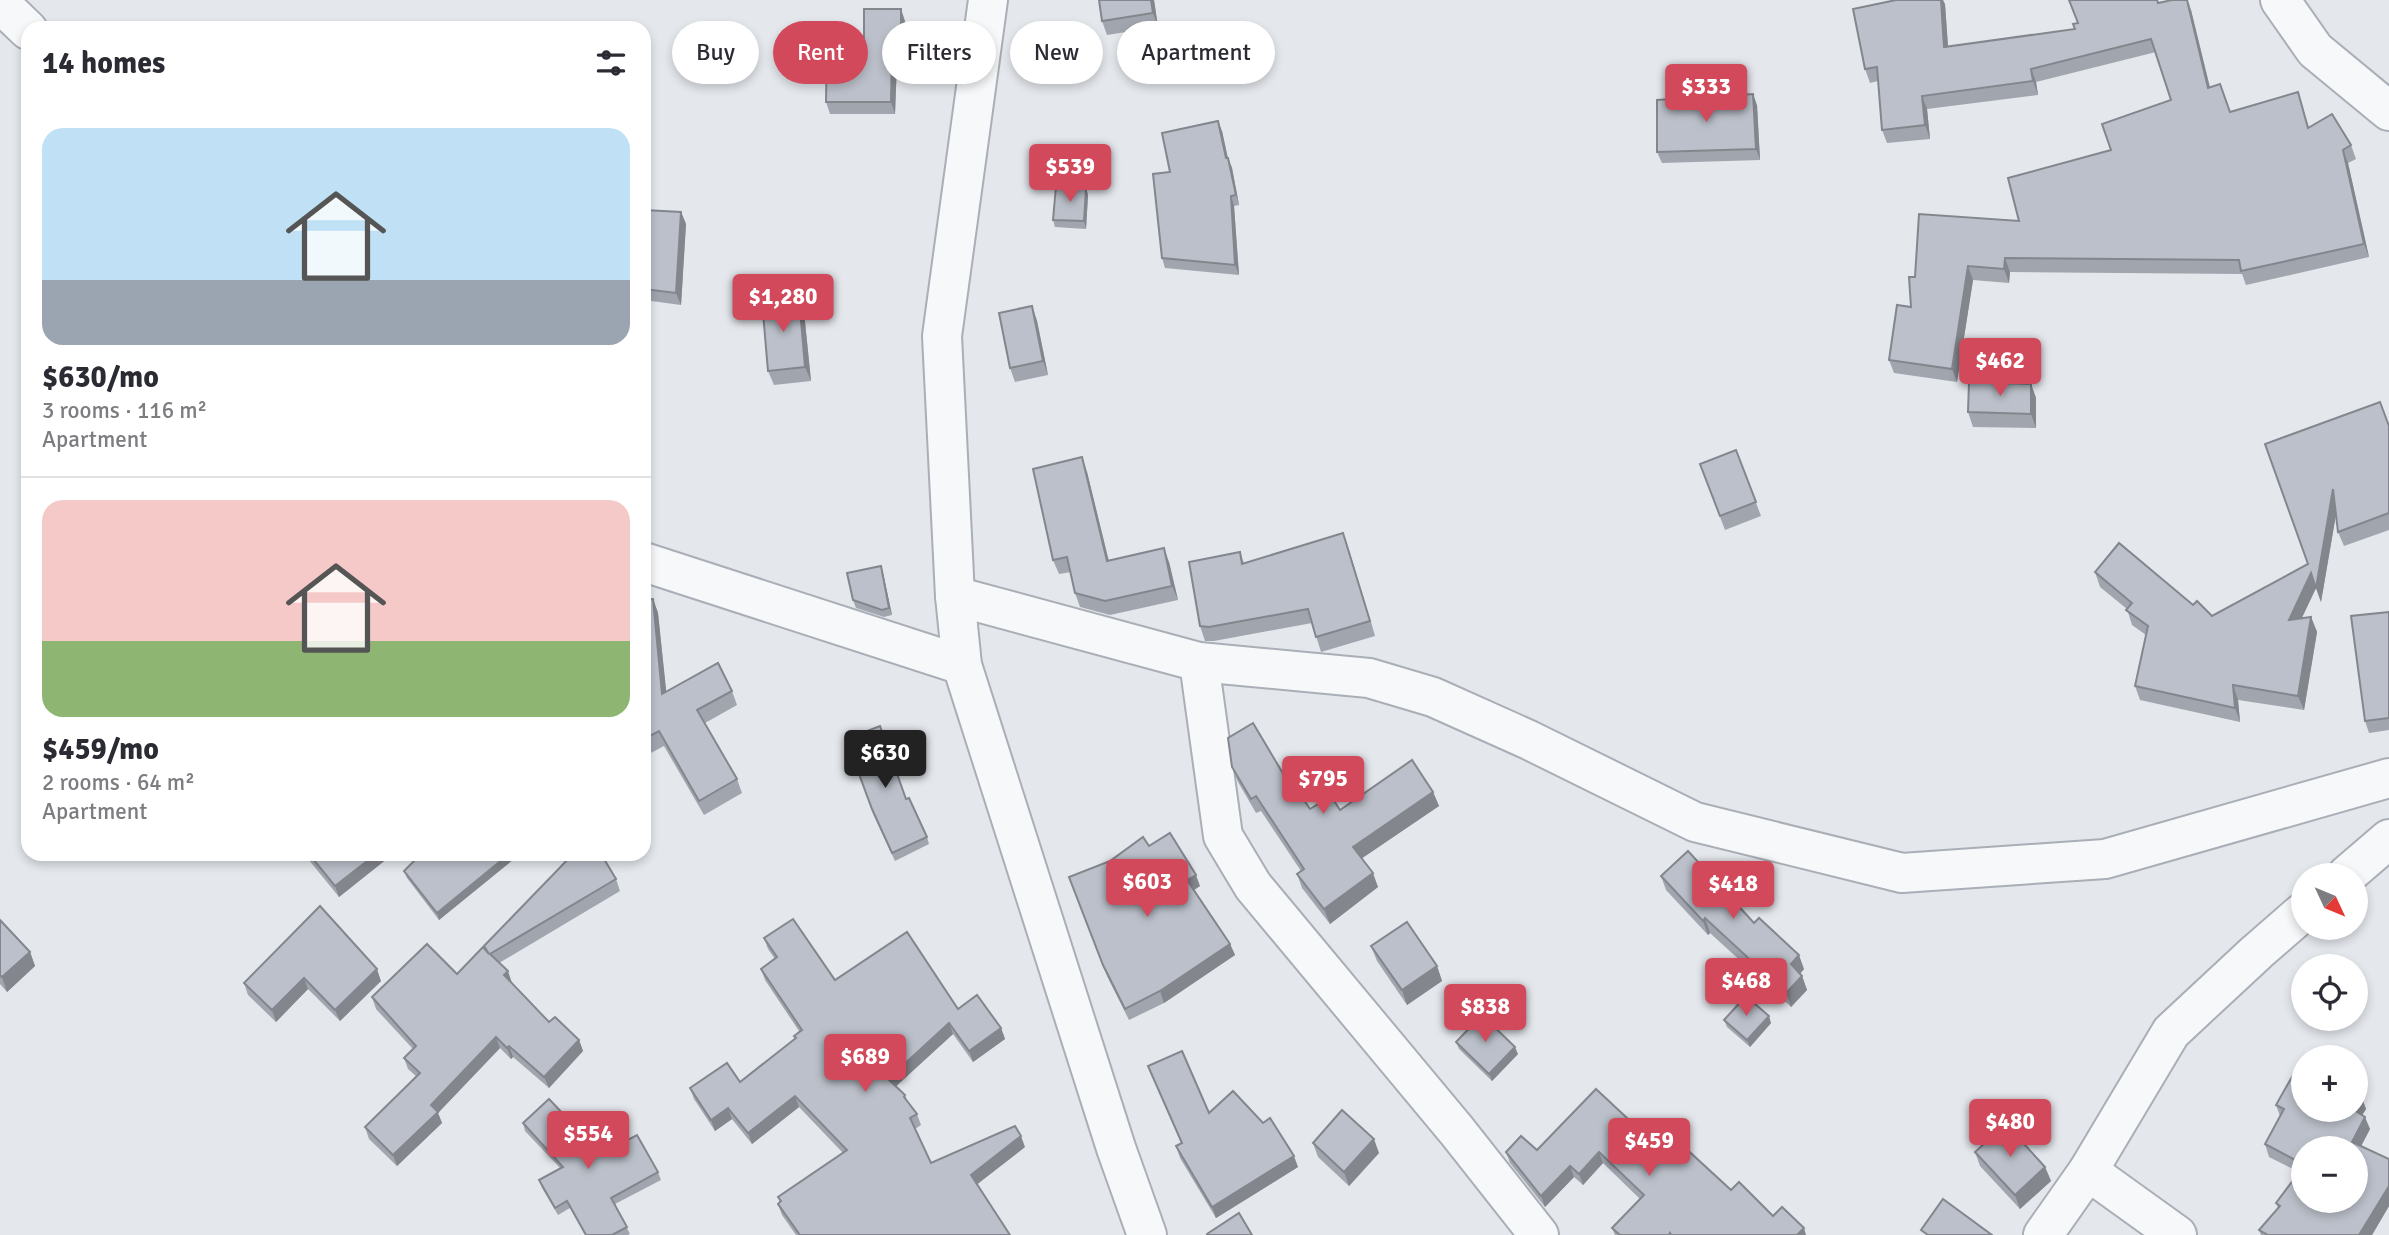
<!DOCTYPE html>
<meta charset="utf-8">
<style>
:root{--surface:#fff;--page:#f2f2f3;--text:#2b2b33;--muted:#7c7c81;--line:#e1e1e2;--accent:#d1495b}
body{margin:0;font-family:Signika,sans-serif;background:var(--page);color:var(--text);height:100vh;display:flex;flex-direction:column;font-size:26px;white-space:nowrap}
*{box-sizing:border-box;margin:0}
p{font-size:23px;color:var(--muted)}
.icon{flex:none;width:38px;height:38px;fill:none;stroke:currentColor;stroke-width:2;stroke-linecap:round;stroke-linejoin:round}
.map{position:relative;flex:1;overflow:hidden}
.drawer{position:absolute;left:21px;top:21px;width:630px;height:840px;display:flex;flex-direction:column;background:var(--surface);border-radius:21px;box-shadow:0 4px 10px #0003}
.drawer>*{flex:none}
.top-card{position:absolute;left:672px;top:21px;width:665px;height:63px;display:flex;gap:14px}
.needle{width:46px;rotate:134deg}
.buttons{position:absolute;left:2291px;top:863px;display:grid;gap:14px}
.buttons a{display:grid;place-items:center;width:77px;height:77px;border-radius:50%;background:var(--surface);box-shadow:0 4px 10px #0003;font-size:35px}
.price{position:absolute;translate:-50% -60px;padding:0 16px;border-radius:7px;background:var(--accent);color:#fff;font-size:23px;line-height:46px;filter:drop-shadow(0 2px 4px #0008)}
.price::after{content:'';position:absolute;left:50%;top:42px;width:21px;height:16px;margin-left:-10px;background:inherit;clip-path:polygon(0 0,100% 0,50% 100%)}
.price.selected{background:#222;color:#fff}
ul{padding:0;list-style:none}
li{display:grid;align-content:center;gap:14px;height:371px;padding:0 21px}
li+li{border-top:2px solid var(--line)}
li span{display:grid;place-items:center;height:217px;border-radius:21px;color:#555}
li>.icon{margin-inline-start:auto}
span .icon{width:126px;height:126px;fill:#fffc;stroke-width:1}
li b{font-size:30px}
h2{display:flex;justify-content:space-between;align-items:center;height:84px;padding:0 21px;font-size:30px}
.tag{padding:0 24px;border-radius:32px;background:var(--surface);box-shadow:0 4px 10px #0003;font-size:24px;line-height:63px}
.tag.selected{background:var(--accent);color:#fff}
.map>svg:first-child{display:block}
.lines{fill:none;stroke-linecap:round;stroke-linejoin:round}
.minor-casing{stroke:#a9aeb7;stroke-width:42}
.minor{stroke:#f7f8fa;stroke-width:38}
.wall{fill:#a1a5ae;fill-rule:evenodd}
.shaded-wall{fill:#83868d}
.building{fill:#bbc0ca;stroke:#83868d;stroke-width:2}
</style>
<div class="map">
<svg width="2389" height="1235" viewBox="0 0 2389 1235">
<rect width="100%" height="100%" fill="#e4e7ec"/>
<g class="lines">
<defs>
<g id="minor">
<polyline points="988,0 942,336 955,596 962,665 1116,1148 1147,1235"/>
<polyline points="2280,0 2315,50 2389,111"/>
<polyline points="0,3 28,30"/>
<polyline points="644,562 962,665"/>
<polyline points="955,596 1199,662 1369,678 1433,697 1529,740 1695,822 1902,873 2105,859 2389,778"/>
<polyline points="1199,662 1223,836 1253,886 1457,1131 1539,1235"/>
<polyline points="2347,875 2389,839"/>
<polyline points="2088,1171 2177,1235"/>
<polyline points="2043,1235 2088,1171 2171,1032 2257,952 2303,912"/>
</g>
</defs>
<use href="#minor" class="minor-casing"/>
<use href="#minor" class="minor"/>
</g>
<g class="wall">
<polygon points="1099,0 1154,0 1158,27 1107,35 1102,21"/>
<polygon points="2158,3 2191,10 2210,87 2230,112 2298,92 2309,128 2351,145 2356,159 2348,163 2369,257 2246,285 2242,274 2010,272 2009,283 1973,280 1957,382 1894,373 1889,360 1911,307 1915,277 2019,221 2111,150 2171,100 2156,52 2036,82 2038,95 1927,109 1930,139 1887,143 1882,130 1878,81 1870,83 1865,69 1945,4 1948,47 2075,29"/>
<polygon points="905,21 905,62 897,62 895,114 830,114 826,102 864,40"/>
<polygon points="1757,105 1760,160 1662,163 1657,152"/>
<polygon points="1222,131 1228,158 1232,168 1239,205 1234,206 1239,275 1165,268 1162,258 1170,172"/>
<polygon points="1086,188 1088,195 1086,229 1055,227 1053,220"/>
<polygon points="644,210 681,212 686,224 681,305 644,300"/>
<polygon points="1032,306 1037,321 1048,375 1015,382 1010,368"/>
<polygon points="804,312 811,381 774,385 768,371"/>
<polygon points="2031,384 2036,398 2036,428 1973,427 1968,412"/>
<polygon points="2380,402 2389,426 2389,530 2344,546 2338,532 2336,514 2321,602 2316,588 2302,618 2311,617 2317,632 2304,710 2238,700 2240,722 2140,700 2135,686 2146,635 2132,625 2127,609 2100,587 2095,572 2119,543 2193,605 2197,601 2212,616 2308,564 2265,444"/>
<polygon points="1736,450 1761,516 1725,530 1700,464"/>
<polygon points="1087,472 1109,561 1169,562 1178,600 1110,615 1080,607 1075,593 1071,572 1059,574 1053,560"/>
<polygon points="1343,533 1375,636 1321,652 1312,623 1214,641 1205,641 1200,626 1240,552 1244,563"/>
<polygon points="881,566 883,573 892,615 884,617 856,608 853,600"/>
<polygon points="653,599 658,613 666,692 732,691 737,705 705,723 737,779 742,793 704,815 664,746 649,754 644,744 644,600"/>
<polygon points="2389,612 2389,730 2369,733 2365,721"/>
<polygon points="846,739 906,799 927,837 929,844 895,861 874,816"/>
<polygon points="1232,767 1291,787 1310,809 1340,810 1433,792 1439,806 1362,858 1378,887 1330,924 1302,888 1297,874 1301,871 1261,811 1256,813 1238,782"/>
<polygon points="1149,846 1200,886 1194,890 1230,944 1235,955 1164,1003 1129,1020 1107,976 1069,877"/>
<polygon points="304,854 393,854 339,897"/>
<polygon points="421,854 520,854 439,920 407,878 404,871"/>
<polygon points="1661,876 1754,923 1804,969 1800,974 1802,976 1807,990 1791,1007 1710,933 1708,935 1666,890"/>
<polygon points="616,879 620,891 499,963 512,983 549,1022 579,1040 583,1051 549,1088 513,1057 511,1059 500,1048 438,1113 442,1123 397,1166 369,1139 365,1127 416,1076 408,1069 404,1058 413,1049 376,1009 372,997 457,974 485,949"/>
<polygon points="320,906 381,981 340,1021 308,989 276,1022 248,995 244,983"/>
<polygon points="0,920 30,952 35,966 7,992 0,984"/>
<polygon points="764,938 835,980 958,1009 1001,1028 1005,1039 973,1062 953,1034 896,1086 905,1095 908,1103 917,1114 921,1125 915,1129 931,1163 1025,1147 977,1184 1010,1235 796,1235 782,1215 778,1204 780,1202 778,1197 843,1153 799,1107 752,1144 732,1119 715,1131 694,1099 690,1088 740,1082 795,1039 794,1036 799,1031 765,980 761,969 775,959 768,949"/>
<polygon points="1371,946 1437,966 1442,981 1407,1005 1377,961"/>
<polygon points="1724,1020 1771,1023 1750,1047 1727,1027"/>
<polygon points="1456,1042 1518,1054 1492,1081 1459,1049"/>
<polygon points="1148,1066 1209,1113 1263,1123 1298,1167 1216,1218 1180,1158 1176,1146 1181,1143"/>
<path d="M2361 1096 2366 1109 2362 1115 2370 1129 2361 1146 2389 1159V1206L2372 1235H2261L2259 1230 2278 1208 2276 1203 2299 1172 2269 1157 2265 1144 2280 1116 2276 1105 2303 1110ZM2303 1148 2356 1200H2303Z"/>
<polygon points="523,1123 601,1154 658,1172 661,1180 615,1204 630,1234 628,1235 585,1235 570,1208 558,1215 542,1188 539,1180 560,1168 525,1131"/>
<polygon points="1313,1143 1379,1153 1349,1186 1318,1157"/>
<polygon points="1657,1146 1731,1190 1773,1216 1806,1235 1615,1235 1612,1228 1640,1199 1603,1163 1583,1185 1574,1177 1545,1207 1510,1163 1506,1152"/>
<polygon points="1975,1152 2045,1167 2051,1181 2020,1209 1980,1166"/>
</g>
<g class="shaded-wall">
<polygon points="1151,0 1154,0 1158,27 1153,13"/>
<polygon points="1941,0 1943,0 1945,4 1949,61 1944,47"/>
<polygon points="2188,0 2191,10 2213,101 2208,88"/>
<polygon points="901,9 905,21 905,62 901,50"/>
<polygon points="892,50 897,62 895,114 891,102"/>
<polygon points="2031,69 2036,82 2038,95 2033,81"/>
<polygon points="1753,94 1757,105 1760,160 1756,149"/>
<polygon points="1922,96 1927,109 1930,139 1925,125"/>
<polygon points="1218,121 1222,131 1230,169 1226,158"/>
<polygon points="2343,150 2348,163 2369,257 2364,244"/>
<polygon points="1228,158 1232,168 1239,205 1236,195"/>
<polygon points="1086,188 1088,195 1086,229 1084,221"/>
<polygon points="1231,196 1234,206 1239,275 1235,265"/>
<polygon points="681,212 686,224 681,305 676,293"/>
<polygon points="2005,258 2010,272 2009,283 2004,269"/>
<polygon points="1968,266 1973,280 1957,382 1952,369"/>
<polygon points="799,297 804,312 811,381 805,367"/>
<polygon points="1032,306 1037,321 1048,375 1043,361"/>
<polygon points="2031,384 2036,398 2036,428 2031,414"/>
<polygon points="644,443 645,445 645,502 644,499"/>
<polygon points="1082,457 1087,472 1112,575 1107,561"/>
<polygon points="2333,489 2338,503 2321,602 2316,588 2294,634 2289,620"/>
<polygon points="1343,533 1348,547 1375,636 1370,621"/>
<polygon points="1164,548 1169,562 1178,600 1172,586"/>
<polygon points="881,566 883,573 892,615 889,608"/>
<polygon points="653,599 658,613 668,708 662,694"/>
<polygon points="2311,617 2317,632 2304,710 2298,696"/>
<polygon points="2233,685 2238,700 2240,722 2235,708"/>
<polygon points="1433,792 1439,806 1358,861 1353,847"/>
<polygon points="376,854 393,854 339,897 335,886"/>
<polygon points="509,854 520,854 439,920 437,913"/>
<polygon points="1373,873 1378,887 1330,924 1324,909"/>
<polygon points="1196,875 1200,886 1191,892 1187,880"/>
<polygon points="1705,918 1710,933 1708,935 1703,921"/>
<polygon points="1230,944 1235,955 1164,1003 1160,991"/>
<polygon points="30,952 35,966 7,992 2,977"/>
<polygon points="1799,955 1804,969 1796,978 1791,964"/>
<polygon points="1437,966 1442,981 1407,1005 1402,990"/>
<polygon points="377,969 381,981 340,1021 335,1010"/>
<polygon points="508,971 512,983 504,975"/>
<polygon points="1802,976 1807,990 1791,1007 1786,993"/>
<polygon points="304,978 308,989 276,1022 272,1010"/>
<polygon points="1769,1016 1771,1023 1750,1047 1747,1040"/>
<polygon points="949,1023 953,1034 892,1090 888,1079"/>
<polygon points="1001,1028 1005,1039 973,1062 969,1051"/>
<polygon points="496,1037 500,1048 438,1113 442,1123 397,1166 393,1155 431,1105"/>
<polygon points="579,1040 583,1051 549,1088 544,1077"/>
<polygon points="509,1046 513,1057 511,1059 507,1048"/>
<polygon points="1515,1047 1518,1054 1492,1081 1489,1074"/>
<polygon points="795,1096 799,1107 752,1144 748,1133"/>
<polygon points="2361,1096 2366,1109 2358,1122 2354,1110 2356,1110 2356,1106"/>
<polygon points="728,1108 732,1119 715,1131 711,1120"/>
<polygon points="2365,1117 2370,1129 2357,1154 2352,1142"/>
<polygon points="1021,1136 1025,1147 975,1186 971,1175"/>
<polygon points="1374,1139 1379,1153 1349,1186 1344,1172"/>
<polygon points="1599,1152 1603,1163 1583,1185 1579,1174"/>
<polygon points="1294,1156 1298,1167 1216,1218 1212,1207"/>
<polygon points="1570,1166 1574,1177 1545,1207 1541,1196"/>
<polygon points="2045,1167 2051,1181 2020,1209 2015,1195"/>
<polygon points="2389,1186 2389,1206 2372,1235 2359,1235"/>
<polygon points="1804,1228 1806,1235 1797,1235"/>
</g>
<g class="building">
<polygon points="1099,0 1151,0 1153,13 1102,21"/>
<polygon points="1896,0 1941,0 1944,47 2075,29 2073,24 2078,23 2069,0 2157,0 2158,3 2172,0 2187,0 2208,88 2220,84 2230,112 2298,92 2308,128 2332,114 2351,145 2343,150 2364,244 2241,271 2239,260 2005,258 2004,269 1968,266 1952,369 1889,360 1897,305 1911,307 1909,277 1915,277 1919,214 2019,221 2008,178 2111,150 2102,124 2171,100 2151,39 2031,69 2033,81 1922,96 1925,125 1882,130 1877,67 1865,69 1853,9"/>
<polygon points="864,9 901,9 901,50 892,50 891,102 826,102 827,40 864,40"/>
<polygon points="1753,94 1756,149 1657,152 1657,100"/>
<polygon points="1218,121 1226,158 1228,158 1236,195 1231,196 1235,265 1162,258 1153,174 1170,172 1162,133"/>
<polygon points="1056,186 1086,188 1084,221 1053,220"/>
<polygon points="644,210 681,212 676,293 644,289"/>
<polygon points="799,297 805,367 768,371 762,301"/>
<polygon points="1032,306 1043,361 1010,368 999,313"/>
<polygon points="1969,382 2031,384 2031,414 1968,412"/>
<polygon points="2380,402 2389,426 2389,513 2338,532 2333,489 2316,588 2311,573 2289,620 2311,617 2298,696 2233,685 2235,708 2135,686 2148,626 2126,610 2132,603 2095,572 2119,543 2193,605 2197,601 2212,616 2308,564 2265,444"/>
<polygon points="1736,450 1756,502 1720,516 1700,464"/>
<polygon points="1082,457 1107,561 1164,548 1172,586 1105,601 1075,593 1067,557 1053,560 1033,469"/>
<polygon points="1343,533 1370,621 1316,637 1308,609 1209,627 1200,626 1189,562 1240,552 1242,564"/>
<polygon points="881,566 889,608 882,610 853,600 847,573"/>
<polygon points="653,599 662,694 718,663 732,691 697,710 737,779 699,801 659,731 644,739 644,600"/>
<polygon points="2389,612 2389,718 2365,721 2351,616"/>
<polygon points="1253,723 1291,787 1294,785 1310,809 1331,796 1340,810 1412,760 1433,792 1353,847 1373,873 1324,909 1297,874 1304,869 1256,796 1251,799 1232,767 1228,738"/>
<polygon points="880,726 906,799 909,798 927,837 892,853 872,809 846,739"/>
<polygon points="1170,833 1196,875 1187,880 1230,944 1160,991 1125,1009 1103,965 1069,877 1110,861 1143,837 1149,846"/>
<polygon points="1688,851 1754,923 1759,918 1799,955 1791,964 1802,976 1786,993 1705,918 1703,921 1661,876"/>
<polygon points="309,854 376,854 335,886"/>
<polygon points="421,854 509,854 437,913 404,871"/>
<polygon points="573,854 601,854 616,879 490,954 508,971 504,975 549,1022 555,1017 579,1040 544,1077 509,1046 507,1048 496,1037 431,1105 438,1112 393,1155 365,1127 420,1073 404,1058 416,1046 372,997 427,944 457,974 483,947 489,954 484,946"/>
<polygon points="320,906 377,969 335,1010 304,978 272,1010 244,983"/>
<polygon points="793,919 835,980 907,932 958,1009 977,995 1001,1028 969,1051 949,1023 888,1079 905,1095 904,1097 917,1114 910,1118 931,1163 1015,1126 1021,1136 971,1175 1010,1235 800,1235 778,1204 781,1201 778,1197 847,1150 795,1096 748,1133 728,1108 711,1120 690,1088 727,1063 740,1082 796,1038 794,1036 802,1030 761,969 777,957 764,938"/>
<polygon points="0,920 30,952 2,977 0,975"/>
<polygon points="1407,922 1437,966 1402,990 1371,946"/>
<polygon points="1746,996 1769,1016 1747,1040 1724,1020"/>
<polygon points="1482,1015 1515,1047 1489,1074 1456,1042"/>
<polygon points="1182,1051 1209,1113 1233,1091 1263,1123 1270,1118 1294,1156 1212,1207 1176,1146 1182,1143 1148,1066"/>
<polygon points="2293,1075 2303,1080 2303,1110 2354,1110 2365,1117 2352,1142 2389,1159 2389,1186 2359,1235 2268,1235 2259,1230 2280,1206 2276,1203 2303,1167 2303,1200 2356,1200 2356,1148 2303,1148 2303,1164 2265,1144 2284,1109 2276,1105"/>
<polygon points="1596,1089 1657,1146 1669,1133 1731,1190 1739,1182 1773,1216 1782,1207 1804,1228 1797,1235 1671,1235 1670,1233 1669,1235 1620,1235 1612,1228 1644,1195 1599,1152 1579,1174 1570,1166 1541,1196 1506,1152 1521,1136 1537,1150"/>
<polygon points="2356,1093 2361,1096 2356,1106"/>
<polygon points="549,1099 601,1154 637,1135 658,1172 611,1198 627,1227 612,1235 586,1235 567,1201 555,1208 539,1180 563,1167 523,1123"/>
<polygon points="1342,1110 1374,1139 1344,1172 1313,1143"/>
<polygon points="2006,1124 2045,1167 2015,1195 1975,1152"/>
<polygon points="1943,1199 1992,1235 1928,1235 1921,1230"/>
<polygon points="1239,1213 1252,1235 1207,1235 1207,1234"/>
</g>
</svg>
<div class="buttons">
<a><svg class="needle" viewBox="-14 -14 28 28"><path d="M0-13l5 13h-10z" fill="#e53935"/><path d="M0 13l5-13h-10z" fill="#7c7c81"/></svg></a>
<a><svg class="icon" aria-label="locate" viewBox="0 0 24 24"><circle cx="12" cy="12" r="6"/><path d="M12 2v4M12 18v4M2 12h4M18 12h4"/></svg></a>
<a>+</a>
<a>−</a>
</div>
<b class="price" style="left:1706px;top:124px">$333</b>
<b class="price" style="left:1070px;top:204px">$539</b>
<b class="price" style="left:783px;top:334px">$1,280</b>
<b class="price" style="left:2000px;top:398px">$462</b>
<b class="price selected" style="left:885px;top:790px">$630</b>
<b class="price" style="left:1323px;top:816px">$795</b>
<b class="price" style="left:1147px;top:919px">$603</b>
<b class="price" style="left:1733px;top:921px">$418</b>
<b class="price" style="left:1746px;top:1018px">$468</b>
<b class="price" style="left:1485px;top:1044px">$838</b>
<b class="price" style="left:865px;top:1094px">$689</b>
<b class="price" style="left:2010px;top:1159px">$480</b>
<b class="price" style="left:588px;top:1171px">$554</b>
<b class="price" style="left:1649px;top:1178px">$459</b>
<div class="top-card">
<a class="tag">Buy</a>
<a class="tag selected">Rent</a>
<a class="tag">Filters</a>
<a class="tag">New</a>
<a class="tag">Apartment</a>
</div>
<section class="drawer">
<h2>14 homes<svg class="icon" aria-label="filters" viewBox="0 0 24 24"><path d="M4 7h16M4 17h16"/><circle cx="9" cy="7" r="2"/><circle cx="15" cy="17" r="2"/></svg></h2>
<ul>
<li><span style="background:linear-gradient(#bfe0f5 70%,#9aa5b1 0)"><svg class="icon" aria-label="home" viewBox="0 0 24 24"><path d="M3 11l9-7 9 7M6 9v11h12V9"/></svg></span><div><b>$630/mo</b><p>3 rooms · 116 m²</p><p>Apartment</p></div></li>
<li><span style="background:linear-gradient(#f6c9c9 65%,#8fb573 0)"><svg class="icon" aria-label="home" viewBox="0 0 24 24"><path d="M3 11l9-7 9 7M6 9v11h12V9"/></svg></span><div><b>$459/mo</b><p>2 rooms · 64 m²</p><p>Apartment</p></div></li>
</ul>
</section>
</div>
